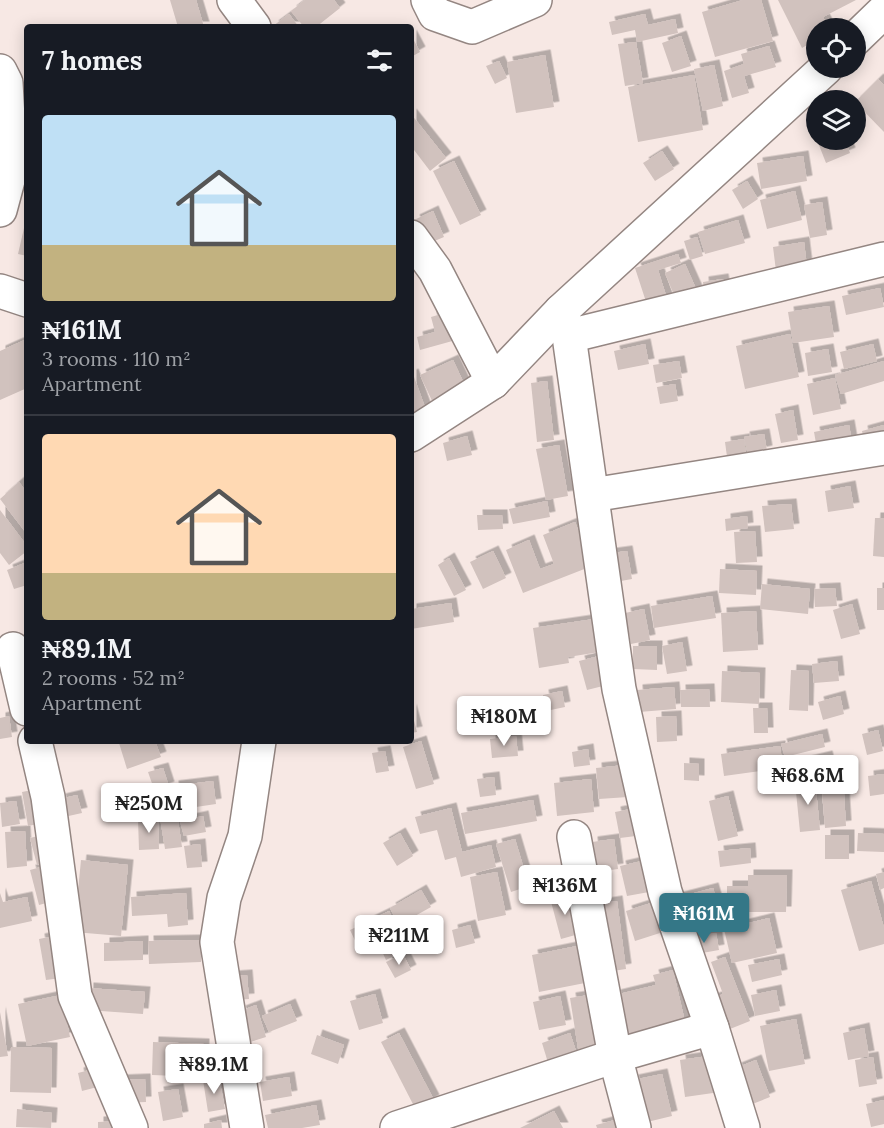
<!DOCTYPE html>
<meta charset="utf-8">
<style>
:root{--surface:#171b24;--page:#242831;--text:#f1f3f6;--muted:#9ea1a6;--line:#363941;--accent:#347787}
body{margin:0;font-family:Lora,serif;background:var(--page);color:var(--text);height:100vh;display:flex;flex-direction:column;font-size:22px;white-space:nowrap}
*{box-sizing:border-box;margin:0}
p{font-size:20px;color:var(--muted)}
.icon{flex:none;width:33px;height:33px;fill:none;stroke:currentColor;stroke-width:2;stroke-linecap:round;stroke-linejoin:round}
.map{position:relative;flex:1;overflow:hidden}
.drawer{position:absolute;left:24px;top:24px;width:390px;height:720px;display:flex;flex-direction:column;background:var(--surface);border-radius:6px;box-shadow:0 3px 15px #0003}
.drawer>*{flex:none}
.controls{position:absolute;left:806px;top:18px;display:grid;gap:12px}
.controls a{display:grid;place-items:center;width:60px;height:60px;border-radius:50%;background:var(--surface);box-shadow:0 3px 15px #0003;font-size:30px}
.price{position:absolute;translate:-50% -51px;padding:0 14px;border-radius:6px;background:#fff;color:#222;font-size:20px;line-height:39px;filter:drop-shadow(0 2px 3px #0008)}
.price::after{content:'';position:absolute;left:50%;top:36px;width:18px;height:14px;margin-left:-9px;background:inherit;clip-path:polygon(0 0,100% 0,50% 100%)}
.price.active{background:var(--accent);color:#fff}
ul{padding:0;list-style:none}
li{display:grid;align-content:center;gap:12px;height:318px;padding:0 18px}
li+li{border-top:2px solid var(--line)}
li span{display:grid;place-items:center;height:186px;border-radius:6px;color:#555}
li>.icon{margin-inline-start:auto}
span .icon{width:108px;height:108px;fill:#fffc;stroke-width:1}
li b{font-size:26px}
h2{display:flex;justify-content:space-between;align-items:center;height:72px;padding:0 18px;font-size:26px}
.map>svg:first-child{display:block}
.building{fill:#d1c2be;filter:url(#shadow)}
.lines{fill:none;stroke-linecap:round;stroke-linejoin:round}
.minor-casing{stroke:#948682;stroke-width:36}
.minor{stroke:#fff;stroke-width:33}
</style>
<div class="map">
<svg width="884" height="1128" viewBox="0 0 884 1128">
<defs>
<filter id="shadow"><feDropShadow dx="5.5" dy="-5.5" stdDeviation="0" flood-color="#0004"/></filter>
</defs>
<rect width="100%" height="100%" fill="#f7e8e4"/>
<g class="building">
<polygon points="170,0 196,0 204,27 178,27"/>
<polygon points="305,0 334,0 340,8 316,27 304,27 291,11"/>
<polygon points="743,0 761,0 773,41 715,57 702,12"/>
<polygon points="778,0 856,0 823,17 829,28 816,28 816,40 802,48"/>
<polygon points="289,14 299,27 274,27 273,26"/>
<polygon points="645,14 648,25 675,19 678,33 637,42 635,30 612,35 609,22"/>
<polygon points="411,35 420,52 411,57"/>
<polygon points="681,36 691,66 672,72 662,43"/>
<polygon points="636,42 643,83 625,86 618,44"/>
<polygon points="769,46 776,67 744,76 749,93 732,98 724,71 744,64 741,54"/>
<polygon points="545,55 554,107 516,113 507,62"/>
<polygon points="499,61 507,78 495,84 486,66"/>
<polygon points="714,65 723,106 703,111 694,69"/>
<polygon points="694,75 703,130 638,142 628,87"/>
<polygon points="878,79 884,85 884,132 855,102"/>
<polygon points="411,114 446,158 430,171 411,146"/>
<polygon points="817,140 845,140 850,153 826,163"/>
<polygon points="662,151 674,169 655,181 643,163"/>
<polygon points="803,156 807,181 761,189 757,163"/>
<polygon points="454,161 481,215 460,225 433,171"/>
<polygon points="747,181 758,199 743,209 732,190"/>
<polygon points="795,191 802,220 767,229 760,200"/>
<polygon points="822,202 827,235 810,238 804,205"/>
<polygon points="433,211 444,237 425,245 414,220"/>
<polygon points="27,215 27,256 18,254"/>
<polygon points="738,220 745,243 705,254 698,232"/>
<polygon points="697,237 703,256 690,260 684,241"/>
<polygon points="804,242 808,275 777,279 773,247"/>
<polygon points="678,254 681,263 658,270 669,305 649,311 635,268"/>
<polygon points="685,264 697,291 676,300 665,273"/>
<polygon points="723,279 726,296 705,300 703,282"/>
<polygon points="880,288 884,307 846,315 842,296"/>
<polygon points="829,306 834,337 793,343 788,312"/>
<polygon points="448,312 456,340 420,350 417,337 435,332 431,317"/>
<polygon points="790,334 799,377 745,389 736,346"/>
<polygon points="27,339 27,388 0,400 0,351"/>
<polygon points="645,344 649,364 618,370 614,351"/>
<polygon points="873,344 877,361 844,369 840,352"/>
<polygon points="828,349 832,372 808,376 805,353"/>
<polygon points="453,360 473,403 440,418 420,375"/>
<polygon points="679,361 682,378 656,383 653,365"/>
<polygon points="884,361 884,381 841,394 835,375"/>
<polygon points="413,374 426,410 411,416 411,375"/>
<polygon points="835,378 841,409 813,415 807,384"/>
<polygon points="547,381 554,440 537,442 531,383"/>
<polygon points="675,384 678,401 660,404 657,387"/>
<polygon points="793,410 798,440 781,443 775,414"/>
<polygon points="849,425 854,454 819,460 814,432"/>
<polygon points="884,425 884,445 866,449 862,431"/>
<polygon points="764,434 767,451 748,455 744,437"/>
<polygon points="467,436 472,455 447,461 443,443"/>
<polygon points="744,439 749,476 730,479 725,442"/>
<polygon points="559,445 568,496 546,500 536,449"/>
<polygon points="19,482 27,493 27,534 0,499"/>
<polygon points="850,486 854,508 828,512 825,491"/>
<polygon points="547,501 550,517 513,524 509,509"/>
<polygon points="791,504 794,529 765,532 762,506"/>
<polygon points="0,510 27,546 27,551 9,565 0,553"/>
<polygon points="477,515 502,515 503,529 478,530"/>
<polygon points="747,516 748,528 726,531 725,519"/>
<polygon points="875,518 884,518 884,557 873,556"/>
<polygon points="575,522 592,566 523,593 506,550 529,540 540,569 554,564 543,535"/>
<polygon points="755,531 757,562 736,563 734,532"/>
<polygon points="493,551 506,578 483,589 470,562"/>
<polygon points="627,551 632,579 610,583 605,554"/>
<polygon points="449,558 466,590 454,596 438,565"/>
<polygon points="27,562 27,585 14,589 7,570"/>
<polygon points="720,569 757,571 756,595 719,593"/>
<polygon points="762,584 810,589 808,614 760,609"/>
<polygon points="835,588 837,606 815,607 814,589"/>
<rect x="877" y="588" width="7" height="22"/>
<polygon points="712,596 716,618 654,628 651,606"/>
<polygon points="451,603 454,622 411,629 411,609"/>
<polygon points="852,604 860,634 841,639 833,610"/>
<polygon points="644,609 650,640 631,644 625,613"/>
<polygon points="756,611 758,650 723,652 721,613"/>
<polygon points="601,618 606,651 568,657 569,663 539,668 533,628"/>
<polygon points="682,642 687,671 667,674 662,646"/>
<polygon points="633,646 657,646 657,670 633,669"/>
<polygon points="603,655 611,684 587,690 579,661"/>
<polygon points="837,661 839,681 814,683 812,664"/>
<polygon points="791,670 809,671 808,711 789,710"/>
<polygon points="722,671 760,673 759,704 721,702"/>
<polygon points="674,687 676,709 639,712 637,690"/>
<polygon points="709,689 710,707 681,707 680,690"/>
<polygon points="562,691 565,707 546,711 543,695"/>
<polygon points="840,696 844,714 823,720 818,702"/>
<polygon points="753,708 767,708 768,733 754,733"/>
<polygon points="411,709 417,732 411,733"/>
<polygon points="9,716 12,737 0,739 0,718"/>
<polygon points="676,716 677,741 657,742 656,717"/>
<polygon points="878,730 883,751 867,755 862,734"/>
<polygon points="822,734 825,747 785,757 781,744"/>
<polygon points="516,736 518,756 492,758 490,739"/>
<polygon points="125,741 155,741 161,757 127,769 119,743"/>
<polygon points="421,741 434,784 416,789 403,747"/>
<polygon points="780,746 783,768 724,776 721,754"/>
<polygon points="588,749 590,765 574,767 572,752"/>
<polygon points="385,751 389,771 376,773 372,753"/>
<polygon points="827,756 831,772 792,781 789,765"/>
<polygon points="684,763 699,764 699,781 684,780"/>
<polygon points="625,765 628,797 599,799 596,768"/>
<polygon points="163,768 169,787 155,792 148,772"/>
<polygon points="884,774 884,794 870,796 868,776"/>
<polygon points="494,777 496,795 480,797 477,779"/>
<polygon points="843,777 846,826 825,828 821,779"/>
<polygon points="591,779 594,812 557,816 554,783"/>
<polygon points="815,780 820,830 800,832 795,782"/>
<polygon points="213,781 216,804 176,810 173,786"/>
<polygon points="42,788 48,822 28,826 22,792"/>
<polygon points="77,795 82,813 64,817 60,799"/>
<polygon points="728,796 738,836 718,841 709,801"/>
<polygon points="533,800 537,821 465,834 461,813"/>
<polygon points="16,801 20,824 2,827 0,803"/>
<polygon points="451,808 462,852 491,845 496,867 461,877 456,857 445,860 437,830 420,834 415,817"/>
<polygon points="631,809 636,836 620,838 615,812"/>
<polygon points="177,814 182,847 165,849 160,817"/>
<polygon points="203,816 206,832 184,836 180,821"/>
<polygon points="158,818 159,849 139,850 138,819"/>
<polygon points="25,831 27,866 7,868 5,832"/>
<polygon points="400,833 413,856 397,866 383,843"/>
<polygon points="858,833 884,834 884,852 857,851"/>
<polygon points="46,834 53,861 37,865 30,838"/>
<rect x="825" y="835" width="24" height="24"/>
<polygon points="515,839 529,886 511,892 496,844"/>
<polygon points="614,839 618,869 596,872 592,842"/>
<polygon points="200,844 202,867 187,868 184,846"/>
<polygon points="750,848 751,863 720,867 718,851"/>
<polygon points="81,860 128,865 121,936 74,932"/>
<polygon points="642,861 649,892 627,896 620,866"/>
<polygon points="52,864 61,899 39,905 30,870"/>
<polygon points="497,872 506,915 478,921 470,877"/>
<polygon points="884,872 884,888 880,890 876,874"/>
<polygon points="748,875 787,875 786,912 727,912 727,886 748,886"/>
<polygon points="871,881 884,928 884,944 859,951 841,890"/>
<polygon points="713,888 722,920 684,931 675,898"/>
<polygon points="421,890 431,907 399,925 390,908"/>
<polygon points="0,893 3,902 27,897 32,921 0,928"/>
<polygon points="186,893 188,925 168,927 167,914 132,916 131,897"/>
<polygon points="569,893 579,934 561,939 550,898"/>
<polygon points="617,901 626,969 606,972 598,904"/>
<polygon points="651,903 660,933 635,941 626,911"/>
<polygon points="389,911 401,938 388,943 394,956 386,960 379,945 361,953 350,930"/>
<polygon points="769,918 777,953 732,963 724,929"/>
<polygon points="470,925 475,943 456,948 452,930"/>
<polygon points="716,933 719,950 691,955 689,938"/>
<polygon points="54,936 61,978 46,980 39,939"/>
<polygon points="201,940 201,962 149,964 148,941"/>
<polygon points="143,941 143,960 104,961 104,943"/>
<polygon points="577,946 585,983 539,992 532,955"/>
<polygon points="403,954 411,970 395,978 386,962"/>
<polygon points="725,957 750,1021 720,1033 707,1001 723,994 711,962"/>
<polygon points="779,959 782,975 752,982 748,965"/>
<polygon points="673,970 689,1039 628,1054 615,995 656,985 653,975"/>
<polygon points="247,975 249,999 234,1000 233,976"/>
<polygon points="88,988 145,992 143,1014 87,1010"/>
<polygon points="776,990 780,1011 755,1016 751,995"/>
<polygon points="375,994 383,1023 359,1030 350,1001"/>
<polygon points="61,995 70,1037 27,1046 18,1004"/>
<polygon points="589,995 599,1058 580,1061 570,998"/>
<polygon points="560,996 566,1025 539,1030 533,1002"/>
<polygon points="290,1004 297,1021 269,1032 262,1016"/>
<polygon points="256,1005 266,1037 250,1042 240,1011"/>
<polygon points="0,1012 8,1056 0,1057"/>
<polygon points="796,1019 805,1064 769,1071 760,1026"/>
<polygon points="864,1028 869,1056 848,1060 843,1033"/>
<polygon points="399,1033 434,1100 416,1110 381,1042"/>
<polygon points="570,1033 582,1069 553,1079 542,1043"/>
<polygon points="317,1035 344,1045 338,1064 311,1054"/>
<polygon points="153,1042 204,1044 203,1077 152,1075"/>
<polygon points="11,1047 52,1048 51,1093 10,1092"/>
<polygon points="715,1055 720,1092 685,1097 680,1060"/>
<polygon points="873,1057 877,1084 859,1087 855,1060"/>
<polygon points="756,1060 770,1097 750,1105 736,1068"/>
<polygon points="101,1067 105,1085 82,1091 78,1073"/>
<polygon points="662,1074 672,1116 643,1123 633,1080"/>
<polygon points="289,1077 292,1096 263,1101 260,1082"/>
<polygon points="219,1078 225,1109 208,1112 203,1080"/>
<polygon points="145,1079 146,1102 120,1103 120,1080"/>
<polygon points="178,1089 183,1117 163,1121 158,1092"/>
<polygon points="884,1100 884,1124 871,1127 866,1104"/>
<polygon points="316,1105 320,1125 302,1128 268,1128 265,1115"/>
<polygon points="17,1109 52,1113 51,1128 16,1127"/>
<polygon points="554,1111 563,1128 520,1128"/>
<polygon points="221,1120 222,1128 204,1128 204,1124"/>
<polygon points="615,1120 618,1128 597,1128 596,1125"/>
<polygon points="119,1121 119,1128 98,1128 98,1122"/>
</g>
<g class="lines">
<defs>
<g id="minor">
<polyline points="234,0 254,27"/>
<polyline points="428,0 435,14 472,27 535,0"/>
<polyline points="855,39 884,11"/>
<polyline points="0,71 6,83 11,169 0,210"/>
<polyline points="411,237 435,270 493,382"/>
<polyline points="0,291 27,300"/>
<polyline points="561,311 569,336 619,689 665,892 712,1028 743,1128"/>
<polyline points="569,336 884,259"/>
<polyline points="411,435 493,382 561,311 826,68"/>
<polyline points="592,495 884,448"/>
<polyline points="13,649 27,709"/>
<polyline points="35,741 48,797 75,996 131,1128"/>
<polyline points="574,837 615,1056 634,1128"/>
<polyline points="247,1128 217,942 224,898 245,836 259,741"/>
<polyline points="397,1128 615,1056 712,1028"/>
</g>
</defs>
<use href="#minor" class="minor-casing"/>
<use href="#minor" class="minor"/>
</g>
</svg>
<div class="controls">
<a><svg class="icon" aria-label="locate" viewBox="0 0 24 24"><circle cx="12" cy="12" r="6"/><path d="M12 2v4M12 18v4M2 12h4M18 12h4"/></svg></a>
<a><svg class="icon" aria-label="layers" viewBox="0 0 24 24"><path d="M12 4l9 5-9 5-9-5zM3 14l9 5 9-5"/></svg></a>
</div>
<b class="price" style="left:504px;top:747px">₦180M</b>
<b class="price" style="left:808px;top:806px">₦68.6M</b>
<b class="price" style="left:149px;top:834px">₦250M</b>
<b class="price" style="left:565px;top:916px">₦136M</b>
<b class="price active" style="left:704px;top:944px">₦161M</b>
<b class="price" style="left:399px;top:966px">₦211M</b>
<b class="price" style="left:214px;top:1095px">₦89.1M</b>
<section class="drawer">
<h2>7 homes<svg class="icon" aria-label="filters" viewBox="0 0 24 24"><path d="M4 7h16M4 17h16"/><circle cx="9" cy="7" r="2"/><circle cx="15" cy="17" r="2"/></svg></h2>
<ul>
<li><span style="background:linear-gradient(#bfe0f5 70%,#c2b280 0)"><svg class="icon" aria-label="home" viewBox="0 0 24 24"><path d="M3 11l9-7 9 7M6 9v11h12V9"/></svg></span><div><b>₦161M</b><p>3 rooms · 110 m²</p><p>Apartment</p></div></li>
<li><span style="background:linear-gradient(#ffd9b3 75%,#c2b280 0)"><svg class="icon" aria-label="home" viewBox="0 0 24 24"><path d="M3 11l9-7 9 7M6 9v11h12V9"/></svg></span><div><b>₦89.1M</b><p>2 rooms · 52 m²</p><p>Apartment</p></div></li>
</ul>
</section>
</div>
